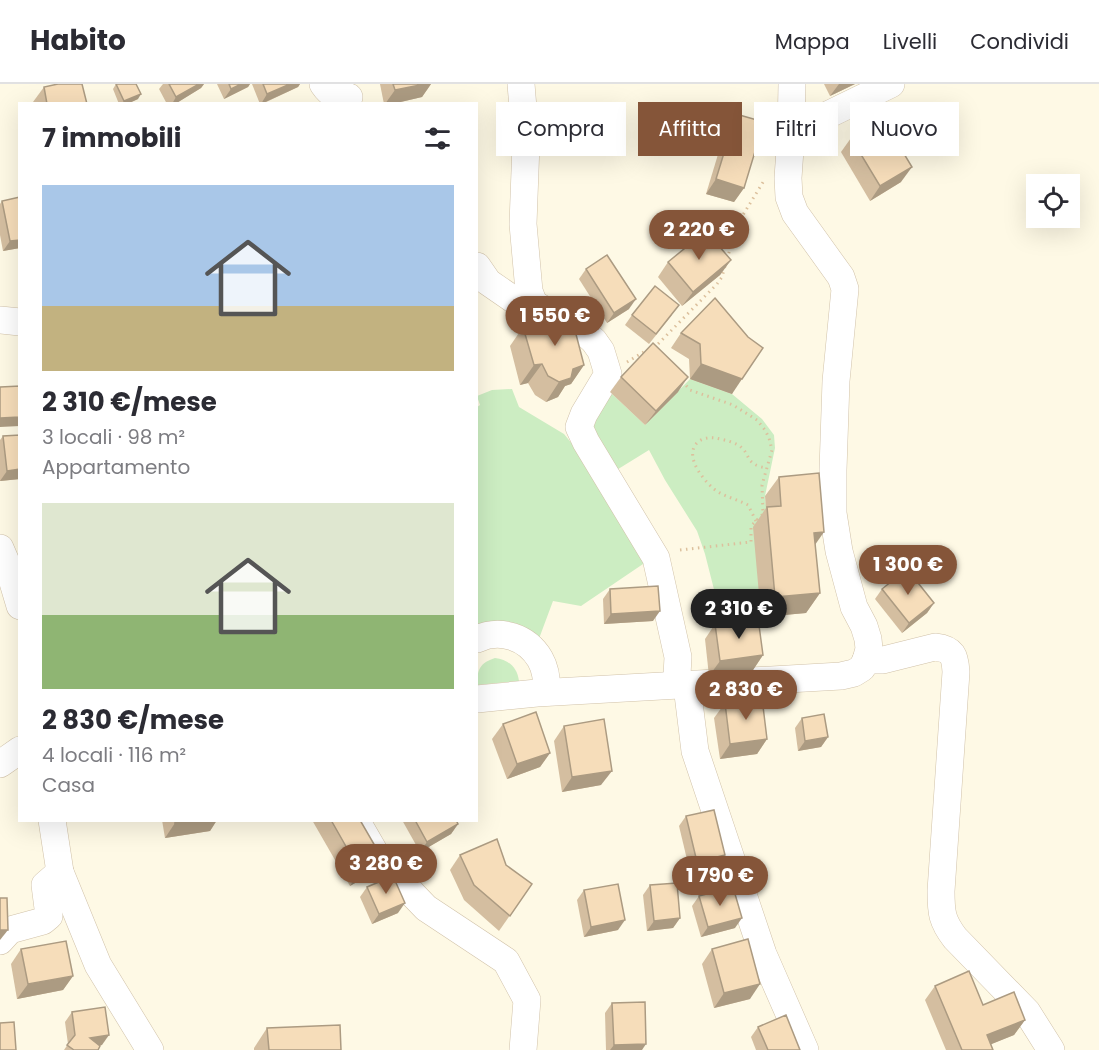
<!DOCTYPE html>
<html lang="it">
<meta charset="utf-8">
<style>
:root{--surface:#fff;--page:#f7f7f7;--text:#2b2b33;--muted:#7c7c81;--line:#e1e1e2;--accent:#855539}
body{margin:0;font-family:Poppins,sans-serif;background:var(--page);color:var(--text);height:100vh;display:flex;flex-direction:column;font-size:22px;white-space:nowrap}
*{box-sizing:border-box;margin:0}
p{font-size:20px;color:var(--muted)}
.icon{flex:none;width:33px;height:33px;fill:none;stroke:currentColor;stroke-width:2;stroke-linecap:round;stroke-linejoin:round}
.map{position:relative;flex:1;overflow:hidden}
.side{position:absolute;left:18px;top:18px;width:460px;height:720px;display:flex;flex-direction:column;background:var(--surface);border-radius:0px;box-shadow:0 6px 24px #0002}
.side>*{flex:none}
.guide{position:absolute;left:496px;top:18px;width:512px;height:54px;display:flex;gap:12px}
.controls{position:absolute;left:1026px;top:90px;display:grid;gap:12px}
.controls a{display:grid;place-items:center;width:54px;height:54px;border-radius:0px;background:var(--surface);box-shadow:0 6px 24px #0002;font-size:30px}
.price{position:absolute;translate:-50% -51px;padding:0 14px;border-radius:21px;background:var(--accent);color:#fff;font-size:20px;line-height:39px;filter:drop-shadow(0 2px 3px #0008)}
.price::after{content:'';position:absolute;left:50%;top:36px;width:18px;height:14px;margin-left:-9px;background:inherit;clip-path:polygon(0 0,100% 0,50% 100%)}
.price.selected{background:#222;color:#fff}
ul{padding:0;list-style:none}
li{display:grid;align-content:center;gap:12px;height:318px;padding:0 24px}
li span{display:grid;place-items:center;height:186px;border-radius:0px;color:#555}
li>.icon{margin-inline-start:auto}
span .icon{width:108px;height:108px;fill:#fffc;stroke-width:1}
li b{font-size:26px}
h2{display:flex;justify-content:space-between;align-items:center;height:72px;padding:0 24px;font-size:26px}
.tag{padding:0 21px;border-radius:0px;background:var(--surface);box-shadow:0 6px 24px #0002;font-size:21px;line-height:54px}
.tag.selected{background:var(--accent);color:#fff}
header{display:flex;align-items:center;gap:36px;box-sizing:border-box;height:84px;padding:0 30px;background:var(--surface);border-bottom:2px solid var(--line)}
header strong{font-size:28px}
nav{display:flex;gap:33px;margin-inline-start:auto;font-size:21px}
.map>svg:first-child{display:block}
.green{fill:#ccedc2}
.lines{fill:none;stroke-linecap:round;stroke-linejoin:round}
.minor-casing{stroke:#d1c2a9;stroke-width:28}
.path{stroke:#dcc09d;stroke-width:3;stroke-dasharray:1.5 4.5;stroke-linecap:butt}
.minor{stroke:#fff;stroke-width:27}
.wall{fill:#d4bea0}
.shaded-wall{fill:#ac9b82}
.building{fill:#f6ddba;stroke:#ac9b82;stroke-width:1.5}
</style>
<header>
<strong>Habito</strong>
<nav><a>Mappa</a><a>Livelli</a><a>Condividi</a></nav>
</header>
<div class="map">
<svg width="1099" height="966" viewBox="0 0 1099 966">
<rect width="100%" height="100%" fill="#fef9e5"/>
<g class="green">
<polygon points="690,295 732,310 762,335 774,351 775,364 765,412 768,441 761,533 722,537 705,470 697,447 665,396 649,366 615,387 589,341 610,308 645,341"/>
<polygon points="512,305 519,323 564,350 573,361 646,478 581,522 553,517 537,560 477,547 477,323 480,321 477,312 492,306"/>
<path d="M495 574C509 576 517 583 519 597L477 601C477 585 480 579 495 574Z"/>
</g>
<g class="lines">
<defs>
<g id="minor">
<path d="M323 0C331 12 336 12 349 13"/>
<polyline points="521,0 526,60 523,140 529,207 534,220"/>
<polyline points="791,51 811,39 891,0"/>
<polyline points="477,182 488,198 517,218 534,220 583,247 594,257 601,267 608,290 584,330 579,343 586,358 656,474 678,573 677,591 688,610 695,667 763,870 805,966"/>
<polyline points="0,236 20,238"/>
<polyline points="0,464 9,485 20,522"/>
<path d="M477 555C500 544 527 553 540 575 546 585 547 597 547 608"/>
<path d="M866 576H883L935 563C953 565 955 572 956 588L941 807C941 829 942 837 955 854L1027 928 1051 966"/>
<polyline points="477,615 537,609 841,592 854,589 862,584 866,576 869,565 868,555 864,542 854,523 839,467 833,429 833,386 836,297 845,205 841,193 795,129 789,113 788,94 791,51 792,0"/>
<polyline points="0,680 20,666"/>
<polyline points="52,736 60,788 98,881 150,966"/>
<polyline points="356,736 378,774 426,824 506,877 527,916 523,966"/>
<polyline points="0,857 10,846 43,837 49,832 45,801 60,788"/>
</g>
</defs>
<use href="#minor" class="minor-casing"/>
<g class="path">
<polyline points="727,175 738,139 765,95"/>
<polyline points="653,263 658,260 717,200 722,193 725,182"/>
<polyline points="627,278 647,266"/>
<path d="M756 437 748 421C737 415 724 413 714 405 703 396 683 371 698 358 703 354 709 353 716 354 724 356 736 358 742 364 747 368 748 376 753 379 756 382 762 383 766 384"/>
<polyline points="680,466 751,458 751,442 763,430 762,401 772,366 769,354 765,346 757,336 733,321 690,306 682,297"/>
</g>
<use href="#minor" class="minor"/>
</g>
<g class="wall">
<polygon points="116,0 138,15 127,20 119,20 113,5"/>
<polygon points="163,0 204,0 201,4 175,20 167,20 159,5"/>
<polygon points="217,0 250,0 248,3 224,15"/>
<polygon points="252,0 300,0 298,3 262,20 260,20"/>
<polygon points="380,0 431,0 422,13 392,20 384,20"/>
<polygon points="824,0 855,0 830,12"/>
<polygon points="44,3 87,20 34,20 33,18"/>
<polygon points="736,30 744,104 734,118 706,110 726,44"/>
<polygon points="851,54 901,98 870,117 841,68"/>
<polygon points="2,117 20,164 3,167 0,151 0,120"/>
<polygon points="731,176 720,191 682,222 658,193 668,178"/>
<polygon points="586,185 629,225 607,239 579,195"/>
<polygon points="632,231 672,231 649,260 625,241"/>
<polygon points="523,243 584,281 571,300 565,302 558,313 546,318 535,311 528,299 520,301 510,262"/>
<polygon points="681,249 748,253 732,310 690,295 689,275 671,264"/>
<polygon points="621,293 678,308 645,341 610,308"/>
<polygon points="3,352 20,395 0,397 0,356"/>
<polygon points="779,393 815,460 820,509 806,529 761,533 753,443 766,424 765,412"/>
<polygon points="610,505 653,537 604,540 603,515"/>
<polygon points="882,505 934,519 927,529 902,549 875,515"/>
<polygon points="715,540 763,571 753,586 709,592 705,555"/>
<polygon points="725,619 767,655 757,670 720,675 714,634"/>
<polygon points="802,634 828,653 821,663 798,667 795,644"/>
<polygon points="503,640 550,669 540,683 507,695 492,655"/>
<polygon points="564,642 601,701 562,708 554,657"/>
<polygon points="686,732 725,771 718,781 690,788 679,742"/>
<polygon points="162,736 217,736 210,747 165,754"/>
<polygon points="312,736 360,736 372,789 350,802"/>
<polygon points="402,736 456,736 458,740 451,750 420,768"/>
<polygon points="460,771 506,781 532,800 499,847 464,816 450,786"/>
<polygon points="650,801 680,834 673,844 647,847 643,811"/>
<polygon points="367,803 398,829 372,840 360,813"/>
<polygon points="584,806 618,846 584,853 577,816"/>
<polygon points="699,812 735,844 701,853 692,822"/>
<polygon points="21,865 73,892 63,906 17,915 11,880"/>
<polygon points="712,865 750,915 714,924 702,880"/>
<polygon points="935,902 983,921 1025,936 1014,951 991,960 993,966 946,966 925,916"/>
<polygon points="612,919 642,966 606,966 605,929"/>
<polygon points="72,928 102,961 99,962 98,966 64,966 68,960 65,938"/>
<polygon points="758,943 800,966 756,966 751,953"/>
<polygon points="267,944 341,966 254,966 254,964"/>
</g>
<g class="shaded-wall">
<polygon points="199,0 204,0 201,4 175,20 172,20 176,13"/>
<polygon points="241,0 250,0 248,3 224,15 231,5"/>
<polygon points="290,0 300,0 298,3 261,20 267,10"/>
<polygon points="425,0 431,0 422,13 392,20 385,20 395,6"/>
<polygon points="839,0 855,0 830,12"/>
<polygon points="141,10 138,15 127,20 122,20 124,17"/>
<polygon points="912,83 901,98 870,117 880,102"/>
<polygon points="716,95 744,104 734,118 706,110"/>
<polygon points="20,156 20,164 3,167 10,157"/>
<polygon points="731,176 720,191 682,222 693,208"/>
<polygon points="636,215 629,225 607,239 614,229"/>
<polygon points="542,280 528,299 520,301 534,281"/>
<polygon points="701,280 742,295 732,310 690,295"/>
<polygon points="584,281 571,300 565,302 558,313 546,318 559,298 573,285"/>
<polygon points="688,293 678,308 645,341 656,327"/>
<polygon points="20,333 20,342 0,343 0,334"/>
<polygon points="20,385 20,395 0,397 7,387"/>
<polygon points="824,448 810,468 814,449"/>
<polygon points="820,509 806,529 761,533 775,513"/>
<polygon points="934,519 927,529 902,549 909,539"/>
<polygon points="660,527 653,537 604,540 611,530"/>
<polygon points="763,571 753,586 709,592 720,577"/>
<polygon points="828,653 821,663 798,667 805,657"/>
<polygon points="767,655 757,670 720,675 730,660"/>
<polygon points="550,669 540,683 507,695 517,680"/>
<polygon points="612,687 601,701 562,708 572,693"/>
<polygon points="193,736 217,736 210,747 165,754 175,739"/>
<polygon points="458,740 451,750 420,768 427,758"/>
<polygon points="725,771 718,781 690,788 697,778"/>
<polygon points="382,774 372,789 350,802 360,787"/>
<polygon points="405,819 398,829 372,840 379,830"/>
<polygon points="680,834 673,844 647,847 654,837"/>
<polygon points="742,834 735,844 701,853 708,843"/>
<polygon points="625,836 618,846 584,853 591,843"/>
<polygon points="0,846 8,846 0,856"/>
<polygon points="73,892 63,906 17,915 28,900"/>
<polygon points="760,900 750,915 714,924 724,909"/>
<polygon points="1025,936 1014,951 977,966 987,951"/>
<polygon points="109,951 102,961 83,964 90,954"/>
<polygon points="646,960 642,966 610,966 614,961"/>
</g>
<g class="building">
<polygon points="58,0 82,0 87,20 47,20 44,3"/>
<polygon points="116,0 136,0 141,10 124,17"/>
<polygon points="169,0 199,0 176,13"/>
<polygon points="229,0 241,0 231,5"/>
<polygon points="263,0 290,0 267,10"/>
<polygon points="393,0 425,0 395,6"/>
<polygon points="736,30 764,38 744,104 716,95"/>
<polygon points="883,35 912,83 880,102 851,54"/>
<polygon points="20,113 20,156 10,157 2,117"/>
<polygon points="706,147 731,176 693,208 668,178"/>
<polygon points="607,171 636,215 614,229 586,185"/>
<polygon points="655,202 679,221 656,250 632,231"/>
<polygon points="715,214 748,253 763,264 742,295 701,280 700,260 681,249"/>
<polygon points="571,231 584,281 573,285 571,294 559,298 548,292 542,280 534,281 523,243"/>
<polygon points="653,259 688,293 656,327 621,293"/>
<polygon points="20,302 20,333 0,334 0,303"/>
<polygon points="20,351 20,385 7,387 3,352"/>
<polygon points="819,389 824,448 814,449 820,509 775,513 767,423 781,422 779,393"/>
<polygon points="907,485 934,519 909,539 882,505"/>
<polygon points="658,502 660,527 611,530 610,505"/>
<polygon points="758,534 763,571 720,577 715,540"/>
<polygon points="762,614 767,655 730,660 725,619"/>
<polygon points="536,628 550,669 517,680 503,640"/>
<polygon points="824,630 828,653 805,657 802,634"/>
<polygon points="604,635 612,687 572,693 564,642"/>
<polygon points="714,726 725,771 697,778 686,732"/>
<polygon points="175,736 193,736 175,739"/>
<polygon points="331,736 360,736 382,774 360,787"/>
<polygon points="415,736 456,736 458,740 427,758"/>
<polygon points="497,755 506,781 532,800 510,832 474,801 460,771"/>
<polygon points="393,792 405,819 379,830 367,803"/>
<polygon points="677,799 680,834 654,837 650,801"/>
<polygon points="618,800 625,836 591,843 584,806"/>
<polygon points="733,803 742,834 708,843 699,812"/>
<polygon points="0,814 7,814 8,846 0,846"/>
<polygon points="748,855 760,900 724,909 712,865"/>
<polygon points="66,857 73,892 28,900 21,865"/>
<polygon points="969,887 983,921 1014,908 1025,936 987,951 993,966 962,966 935,902"/>
<polygon points="645,918 646,960 614,961 612,919"/>
<polygon points="105,923 109,951 90,954 100,962 98,966 74,966 67,961 75,951 72,928"/>
<polygon points="786,931 800,966 768,966 758,943"/>
<polygon points="14,938 16,966 0,966 0,939"/>
<polygon points="340,941 341,966 269,966 267,944"/>
</g>
</svg>
<div class="controls">
<a><svg class="icon" aria-label="locate" viewBox="0 0 24 24"><circle cx="12" cy="12" r="6"/><path d="M12 2v4M12 18v4M2 12h4M18 12h4"/></svg></a>
</div>
<b class="price" style="left:699px;top:177px">2 220 €</b>
<b class="price" style="left:555px;top:263px">1 550 €</b>
<b class="price" style="left:908px;top:512px">1 300 €</b>
<b class="price selected" style="left:739px;top:556px">2 310 €</b>
<b class="price" style="left:746px;top:637px">2 830 €</b>
<b class="price" style="left:386px;top:811px">3 280 €</b>
<b class="price" style="left:720px;top:823px">1 790 €</b>
<div class="guide">
<a class="tag">Compra</a>
<a class="tag selected">Affitta</a>
<a class="tag">Filtri</a>
<a class="tag">Nuovo</a>
</div>
<section class="side">
<h2>7 immobili<svg class="icon" aria-label="filters" viewBox="0 0 24 24"><path d="M4 7h16M4 17h16"/><circle cx="9" cy="7" r="2"/><circle cx="15" cy="17" r="2"/></svg></h2>
<ul>
<li><span style="background:linear-gradient(#a9c7e8 65%,#c2b280 0)"><svg class="icon" aria-label="home" viewBox="0 0 24 24"><path d="M3 11l9-7 9 7M6 9v11h12V9"/></svg></span><div><b>2 310 €/mese</b><p>3 locali · 98 m²</p><p>Appartamento</p></div></li>
<li><span style="background:linear-gradient(#dfe7d0 60%,#8fb573 0)"><svg class="icon" aria-label="home" viewBox="0 0 24 24"><path d="M3 11l9-7 9 7M6 9v11h12V9"/></svg></span><div><b>2 830 €/mese</b><p>4 locali · 116 m²</p><p>Casa</p></div></li>
</ul>
</section>
</div>
